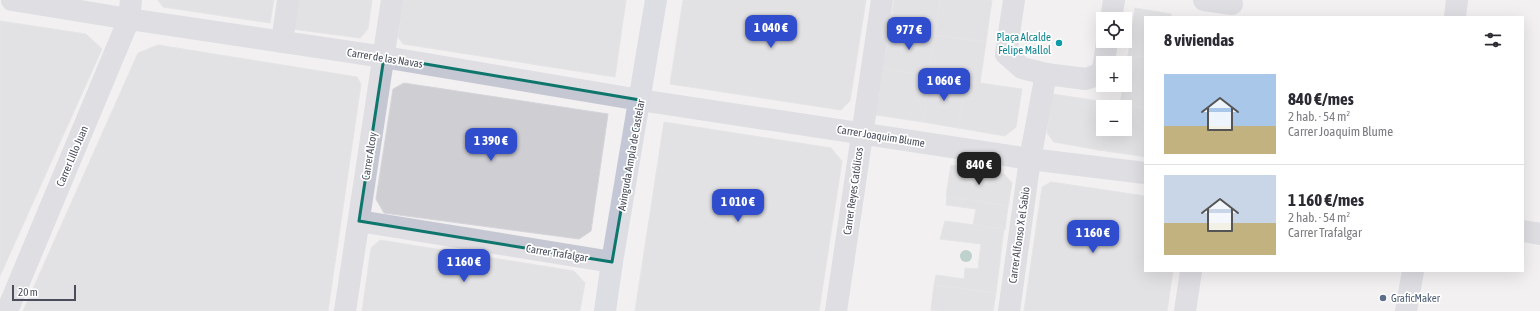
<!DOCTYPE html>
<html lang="es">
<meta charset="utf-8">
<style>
:root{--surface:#fff;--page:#f2f2f3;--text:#2b2b33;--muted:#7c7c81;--line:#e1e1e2;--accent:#2f4dcc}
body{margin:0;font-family:"Asap Condensed",sans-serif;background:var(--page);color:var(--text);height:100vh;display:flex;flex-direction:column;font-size:15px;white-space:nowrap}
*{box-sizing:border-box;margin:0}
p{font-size:13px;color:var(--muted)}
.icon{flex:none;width:22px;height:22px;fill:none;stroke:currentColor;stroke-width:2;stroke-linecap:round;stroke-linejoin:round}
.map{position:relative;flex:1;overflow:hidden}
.drawer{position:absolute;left:1144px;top:16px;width:380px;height:256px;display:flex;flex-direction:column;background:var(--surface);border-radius:0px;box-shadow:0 4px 16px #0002}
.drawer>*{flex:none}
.buttons{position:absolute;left:1096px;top:12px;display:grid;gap:8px}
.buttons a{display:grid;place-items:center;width:36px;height:36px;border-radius:0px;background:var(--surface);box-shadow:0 4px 16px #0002;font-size:20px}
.scale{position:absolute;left:12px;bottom:10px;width:64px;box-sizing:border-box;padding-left:4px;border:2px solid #4a4e5b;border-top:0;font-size:11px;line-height:14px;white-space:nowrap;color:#4a4e5b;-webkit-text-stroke:3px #fff;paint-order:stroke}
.price{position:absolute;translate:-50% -34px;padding:0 9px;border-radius:8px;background:var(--accent);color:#fff;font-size:13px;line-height:26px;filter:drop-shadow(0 1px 2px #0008)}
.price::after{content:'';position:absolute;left:50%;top:24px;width:12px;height:9px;margin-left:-6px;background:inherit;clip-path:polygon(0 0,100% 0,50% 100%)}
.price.selected{background:#222;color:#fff}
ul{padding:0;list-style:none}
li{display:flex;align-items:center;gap:12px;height:100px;padding:0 20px}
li+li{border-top:1px solid var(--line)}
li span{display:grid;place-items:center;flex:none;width:112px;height:80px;border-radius:0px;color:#555}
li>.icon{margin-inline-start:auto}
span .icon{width:48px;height:48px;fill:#fffc;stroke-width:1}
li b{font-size:17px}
h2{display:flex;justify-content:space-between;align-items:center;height:48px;padding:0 20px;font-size:17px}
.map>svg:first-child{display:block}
.building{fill:#ceced3;stroke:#d4d4da}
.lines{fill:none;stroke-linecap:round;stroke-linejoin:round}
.street{stroke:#c5c8d2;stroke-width:22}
.secondary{stroke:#c4c8d6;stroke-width:22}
.tree{fill:#80aca0}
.marked{fill:none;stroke:#0f766e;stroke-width:3;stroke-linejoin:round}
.culture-dot{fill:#0f9aa8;stroke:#fff;stroke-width:1.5}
.service-dot{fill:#5c6f8a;stroke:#fff;stroke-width:1.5}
.labels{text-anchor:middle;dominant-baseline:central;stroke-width:3.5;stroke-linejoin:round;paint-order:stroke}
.culture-label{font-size:11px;fill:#0d838f;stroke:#fff;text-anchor:end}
.street-label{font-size:11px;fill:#4a4e5b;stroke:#fff}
.service-label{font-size:11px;fill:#4e5e75;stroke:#fff;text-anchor:start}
</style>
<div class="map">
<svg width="1540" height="311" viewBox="0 0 1540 311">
<rect width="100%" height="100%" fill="#f2f0f0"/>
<g class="building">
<polygon points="158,0 274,0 270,23 163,7"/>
<polygon points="296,0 372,0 368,29 360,38 292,29"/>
<polygon points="403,0 626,0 615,77 403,44 398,37"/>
<polygon points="683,0 866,0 850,101 841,110 670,84"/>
<polygon points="894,0 940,0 935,35 890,26"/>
<polygon points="940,0 992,0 986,42 935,35"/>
<polygon points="1135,8 1171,14 1171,17 1145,17 1145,57 1128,56"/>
<polygon points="0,21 86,34 102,49 0,276"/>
<polygon points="890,26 935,35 929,76 883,68"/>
<polygon points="935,35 986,42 980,83 929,76"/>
<polygon points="158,45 357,77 361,84 328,311 23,311 138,53"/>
<polygon points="1128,56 1145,57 1145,108 1120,104 1123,85 1125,85"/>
<polygon points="883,68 929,76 923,122 876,115"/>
<polygon points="929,76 966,81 958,128 923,122"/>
<polygon points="966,81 1022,89 1016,127 1005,136 958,128"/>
<polygon points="404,83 608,114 591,231 579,239 384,213 376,199 393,89"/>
<polygon points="1052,94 1106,102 1106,107 1103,107 1103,124 1099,150 1054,142 1047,133"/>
<polygon points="1106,102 1145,108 1145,119 1140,156 1099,150 1103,124 1103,129 1125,129 1125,107 1106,107"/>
<polygon points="1145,119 1145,157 1140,156"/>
<polygon points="664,122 831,148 842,161 819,311 635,311"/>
<polygon points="951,165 1004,174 1012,183 1008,206 946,196"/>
<polygon points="1051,182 1145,196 1145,271 1173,271 1167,311 1024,311 1042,187"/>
<polygon points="947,196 1008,206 1005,230 973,225 976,209 946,205"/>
<polygon points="945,221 1004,229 996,293 934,285 936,275 964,279 965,268 978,269 981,244 940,239"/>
<polygon points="380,240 574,271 585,283 580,311 362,311 371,248"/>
<polygon points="934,285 996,293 993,311 942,311 931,310"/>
</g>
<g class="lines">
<g class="street">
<polyline points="12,0 129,19 384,57 640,100 1030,159 1145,173"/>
<polyline points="1014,0 1006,54 1022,68 1046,74 1086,79 1102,73 1103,67"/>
<polyline points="1204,0 1232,4"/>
<polyline points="1455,17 1457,0"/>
<polyline points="1111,19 1114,0"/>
<polyline points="282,42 288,0"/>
<polyline points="1104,63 1107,41"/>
<polyline points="359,221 612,262"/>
<polyline points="1523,231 1540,234"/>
<polyline points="7,311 129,19 131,0"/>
<polyline points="345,311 392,0"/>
<polyline points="836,311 882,0"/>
<polyline points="1009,311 1030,159 1046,74"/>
<polyline points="1185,311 1191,271"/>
<polyline points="1406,311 1413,271"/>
</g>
<polyline class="secondary" points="605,311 612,262 656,0"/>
</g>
<circle class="tree" cx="966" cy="256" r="6"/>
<path d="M0 0H1540V311H0ZM384 57 640 100 612 262 359 221Z" fill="#f2f0f0" fill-opacity=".55" fill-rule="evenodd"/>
<path class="marked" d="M384 57 640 100 612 262 359 221Z"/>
<circle class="culture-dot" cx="1059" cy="43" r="4"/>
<circle class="service-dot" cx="1383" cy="298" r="4"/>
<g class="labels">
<g class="culture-label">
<text x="1051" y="37">Plaça Alcalde<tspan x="1051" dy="13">Felipe Mallol</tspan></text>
</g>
<g class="street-label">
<text transform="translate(385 58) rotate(9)">Carrer de las Navas</text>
<text transform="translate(881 136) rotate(9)">Carrer Joaquim Blume</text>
<text transform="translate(631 155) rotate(-80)">Avinguda Ampla de Castelar</text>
<text transform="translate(72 156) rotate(-67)">Carrer Lillo Juan</text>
<text transform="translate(369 156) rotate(-81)">Carrer Alcoy</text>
<text transform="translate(853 191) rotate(-82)">Carrer Reyes Católicos</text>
<text transform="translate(1019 235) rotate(-82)">Carrer Alfonso X el Sabio</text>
<text transform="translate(557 253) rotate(9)">Carrer Trafalgar</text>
</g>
<g class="service-label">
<text x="1391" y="298">GraficMaker</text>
</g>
</g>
</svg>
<div class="buttons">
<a><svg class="icon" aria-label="locate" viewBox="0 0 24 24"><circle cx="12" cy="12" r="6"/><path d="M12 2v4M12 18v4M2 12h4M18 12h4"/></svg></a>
<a>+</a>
<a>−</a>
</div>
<div class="scale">20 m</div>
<b class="price" style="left:771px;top:49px">1 040 €</b>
<b class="price" style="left:909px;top:51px">977 €</b>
<b class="price" style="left:944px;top:102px">1 060 €</b>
<b class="price" style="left:491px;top:162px">1 390 €</b>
<b class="price selected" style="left:979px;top:186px">840 €</b>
<b class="price" style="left:738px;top:223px">1 010 €</b>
<b class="price" style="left:1093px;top:254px">1 160 €</b>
<b class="price" style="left:464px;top:283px">1 160 €</b>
<section class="drawer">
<h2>8 viviendas<svg class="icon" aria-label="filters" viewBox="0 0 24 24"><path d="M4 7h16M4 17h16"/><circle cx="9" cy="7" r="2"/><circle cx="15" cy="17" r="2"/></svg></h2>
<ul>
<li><span style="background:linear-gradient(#a9c7e8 65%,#c2b280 0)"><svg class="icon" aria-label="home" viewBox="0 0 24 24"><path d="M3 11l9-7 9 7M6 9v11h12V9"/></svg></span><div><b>840 €/mes</b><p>2 hab. · 54 m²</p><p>Carrer Joaquim Blume</p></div></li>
<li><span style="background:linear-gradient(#c9d6e8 60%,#c2b280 0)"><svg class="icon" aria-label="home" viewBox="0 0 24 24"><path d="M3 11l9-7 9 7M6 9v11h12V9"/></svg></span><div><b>1 160 €/mes</b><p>2 hab. · 54 m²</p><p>Carrer Trafalgar</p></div></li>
</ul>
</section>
</div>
